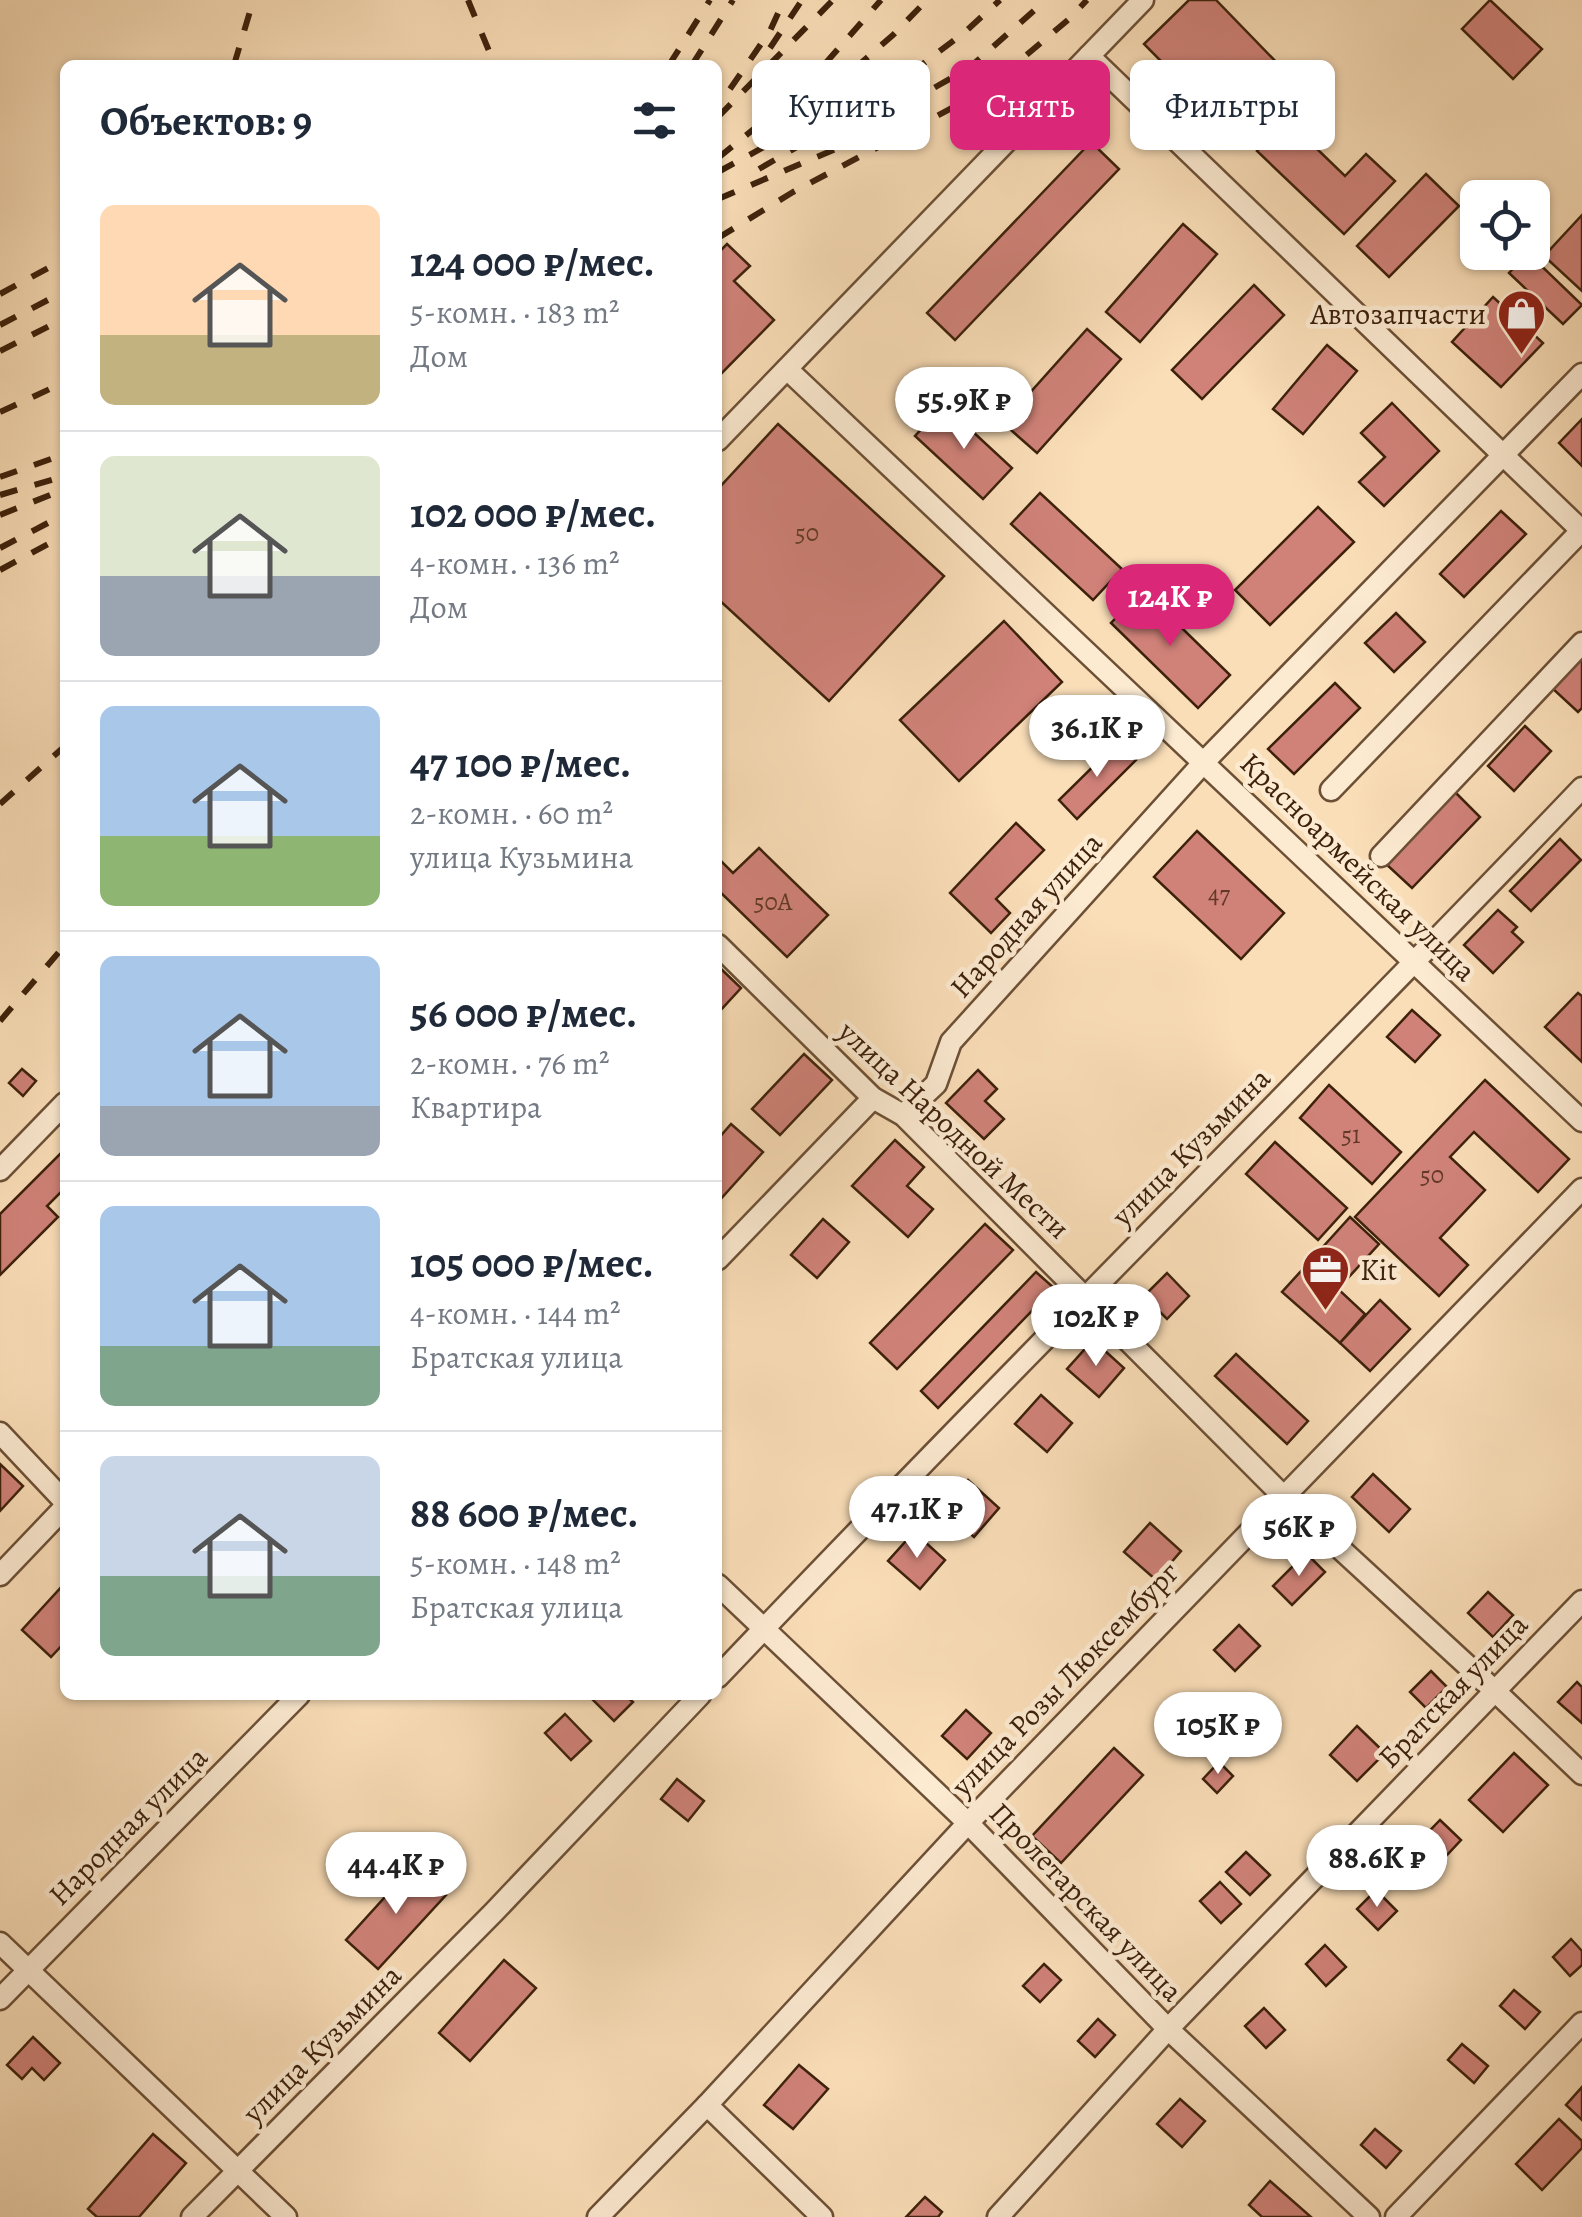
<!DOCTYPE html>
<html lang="ru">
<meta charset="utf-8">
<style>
:root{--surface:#fff;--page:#f6f6f7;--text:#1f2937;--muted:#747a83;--line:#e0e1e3;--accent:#db2777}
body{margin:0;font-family:Alegreya,serif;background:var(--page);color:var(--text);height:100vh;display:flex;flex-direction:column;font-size:38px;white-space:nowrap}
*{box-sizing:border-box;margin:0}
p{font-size:32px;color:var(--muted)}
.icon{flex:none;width:55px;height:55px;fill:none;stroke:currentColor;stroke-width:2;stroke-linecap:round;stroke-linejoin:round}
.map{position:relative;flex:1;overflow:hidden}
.details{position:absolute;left:60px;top:60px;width:662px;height:1640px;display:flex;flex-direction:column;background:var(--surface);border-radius:15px;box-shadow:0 2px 8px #0004}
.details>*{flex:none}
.banner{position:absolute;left:752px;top:60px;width:678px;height:90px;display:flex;gap:20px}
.controls{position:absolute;left:1460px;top:180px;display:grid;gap:20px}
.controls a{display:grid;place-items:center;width:90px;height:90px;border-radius:15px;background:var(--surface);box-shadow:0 2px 8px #0004;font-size:50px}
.price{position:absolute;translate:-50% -85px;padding:0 22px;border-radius:35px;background:#fff;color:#222;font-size:32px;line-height:65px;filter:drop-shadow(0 2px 5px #0008)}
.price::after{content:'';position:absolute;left:50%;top:60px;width:30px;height:22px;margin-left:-15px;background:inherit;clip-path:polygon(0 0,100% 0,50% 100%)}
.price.selected{background:var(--accent);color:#fff}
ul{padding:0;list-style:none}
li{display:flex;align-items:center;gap:30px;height:250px;padding:0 40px}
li+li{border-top:2px solid var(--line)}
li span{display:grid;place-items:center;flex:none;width:280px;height:200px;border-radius:15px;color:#555}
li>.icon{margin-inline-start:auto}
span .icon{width:120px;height:120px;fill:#fffc;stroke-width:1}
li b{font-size:42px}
h2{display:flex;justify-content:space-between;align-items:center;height:120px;padding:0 40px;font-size:42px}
.tag{padding:0 35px;border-radius:15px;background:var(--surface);box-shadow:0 2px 8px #0004;font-size:35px;line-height:90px}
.tag.selected{background:var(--accent);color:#fff}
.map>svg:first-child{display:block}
.building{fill:#d08279;stroke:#3d210b;stroke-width:2.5}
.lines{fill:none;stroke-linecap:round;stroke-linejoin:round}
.minor-casing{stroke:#6c5036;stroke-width:25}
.minor{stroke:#fcead1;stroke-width:20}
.rail{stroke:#3d210b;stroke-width:6;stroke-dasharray:18 18;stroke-linecap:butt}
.labels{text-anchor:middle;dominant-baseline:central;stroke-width:9;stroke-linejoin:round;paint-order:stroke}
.number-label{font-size:25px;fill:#623926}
.poi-label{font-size:30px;fill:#3d210b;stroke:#fcead1;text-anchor:end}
.street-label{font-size:30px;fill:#3d210b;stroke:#fcead1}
</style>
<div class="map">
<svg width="1582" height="2217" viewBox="0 0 1582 2217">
<rect width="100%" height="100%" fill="#fadeb8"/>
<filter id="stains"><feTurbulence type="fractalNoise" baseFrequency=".002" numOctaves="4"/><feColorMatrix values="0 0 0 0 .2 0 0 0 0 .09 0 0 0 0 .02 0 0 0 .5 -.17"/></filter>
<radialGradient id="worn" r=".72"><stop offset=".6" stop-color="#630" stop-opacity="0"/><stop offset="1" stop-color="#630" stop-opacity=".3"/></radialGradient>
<g class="building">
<polygon points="1189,0 1216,0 1283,69 1225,126 1144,44"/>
<polygon points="1490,0 1542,49 1513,79 1462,29"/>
<polygon points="1287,120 1345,176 1366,154 1395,181 1344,234 1257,151"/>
<polygon points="1091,142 1119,169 955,340 927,313"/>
<polygon points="1426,174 1459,206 1389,277 1357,246"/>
<polygon points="1582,215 1582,291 1544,256"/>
<polygon points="1183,224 1217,254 1140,342 1106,312"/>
<polygon points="727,244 750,266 734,281 774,320 718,377 718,253"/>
<polygon points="1528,253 1582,305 1563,324 1509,273"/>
<polygon points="1254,285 1284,315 1202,399 1172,370"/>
<polygon points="1493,297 1543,343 1501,387 1452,342"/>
<polygon points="1087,329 1121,359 1037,453 1003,423"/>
<polygon points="1327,345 1357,371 1303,434 1273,409"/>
<polygon points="1392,403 1439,451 1384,506 1359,482 1385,457 1361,433"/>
<polygon points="944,405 1012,468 983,499 915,436"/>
<polygon points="1582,419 1582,466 1559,443"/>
<polygon points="778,424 944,576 829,701 718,599 718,489"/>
<polygon points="1040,493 1122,569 1093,600 1011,524"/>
<polygon points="1318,507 1354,542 1270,625 1235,590"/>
<polygon points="1501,511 1526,534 1464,597 1440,574"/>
<polygon points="1143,590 1230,675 1198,708 1111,623"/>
<polygon points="1396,613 1425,642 1394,672 1365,643"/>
<polygon points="1004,621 1062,682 959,781 900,720"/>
<polygon points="1582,657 1582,708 1578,712 1552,688"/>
<polygon points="1335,683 1360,708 1294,774 1268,749"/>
<polygon points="1525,726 1551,751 1514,791 1488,766"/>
<polygon points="1118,742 1136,760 1077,819 1059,800"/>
<polygon points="1455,792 1480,817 1412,888 1386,864"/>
<polygon points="1016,823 1044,850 996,899 1010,913 991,933 950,893"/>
<polygon points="1197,831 1284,913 1241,959 1154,877"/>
<polygon points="1560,839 1581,860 1531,911 1510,891"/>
<polygon points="759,848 828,915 787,957 718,890 718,858 733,873"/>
<polygon points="1498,910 1517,927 1512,932 1523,942 1493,973 1464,945"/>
<polygon points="718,966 741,988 718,1013"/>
<polygon points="1578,993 1582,996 1582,1062 1545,1027"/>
<polygon points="1412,1010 1440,1035 1415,1062 1387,1037"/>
<polygon points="804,1054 832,1080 780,1135 752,1109"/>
<polygon points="22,1069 36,1081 23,1096 9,1083"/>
<polygon points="978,1070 997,1089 985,1101 1004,1119 984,1139 946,1103"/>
<polygon points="1485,1080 1569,1159 1538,1192 1474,1132 1450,1157 1485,1190 1440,1238 1468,1265 1439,1296 1355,1217"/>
<polygon points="1329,1085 1401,1152 1372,1184 1300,1118"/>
<polygon points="731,1124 763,1152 718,1202 718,1139"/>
<polygon points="895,1140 924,1167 907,1186 933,1209 908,1237 852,1186"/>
<polygon points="1275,1142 1347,1208 1318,1240 1246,1174"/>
<polygon points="65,1149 65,1188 47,1206 58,1217 0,1275 0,1214"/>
<polygon points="1350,1217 1379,1244 1338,1289 1365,1314 1340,1343 1282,1292"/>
<polygon points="823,1219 849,1242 817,1278 791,1255"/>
<polygon points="985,1224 1013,1250 897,1369 870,1343"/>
<polygon points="1036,1272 1054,1288 938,1408 921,1391"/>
<polygon points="1167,1273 1189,1296 1167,1319 1144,1296"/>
<polygon points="1380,1300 1410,1329 1370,1371 1340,1343"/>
<polygon points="1093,1340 1124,1368 1099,1397 1067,1369"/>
<polygon points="1236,1354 1308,1421 1287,1444 1215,1376"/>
<polygon points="1041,1395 1072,1423 1047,1452 1015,1424"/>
<polygon points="0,1464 23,1486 0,1511"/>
<polygon points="1373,1474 1410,1509 1389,1532 1352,1497"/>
<polygon points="968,1480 999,1508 974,1537 942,1509"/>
<polygon points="1150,1523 1181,1551 1156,1580 1124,1552"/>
<polygon points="914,1532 945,1560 920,1589 888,1561"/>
<polygon points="1306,1553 1325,1572 1292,1605 1273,1586"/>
<polygon points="65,1583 65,1642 51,1657 22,1630"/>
<polygon points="1488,1592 1513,1615 1493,1637 1468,1613"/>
<polygon points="1239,1625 1260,1646 1235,1671 1214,1650"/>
<polygon points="1431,1671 1447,1687 1426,1708 1410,1692"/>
<polygon points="1577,1682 1582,1687 1582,1723 1558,1702"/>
<polygon points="588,1695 625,1695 633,1702 614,1721"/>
<polygon points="966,1710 991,1733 967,1759 942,1736"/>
<polygon points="565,1714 591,1741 571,1760 545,1733"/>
<polygon points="1357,1726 1385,1753 1357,1781 1330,1755"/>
<polygon points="1114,1748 1143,1775 1061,1863 1032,1836"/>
<polygon points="1514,1753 1548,1785 1503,1832 1469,1800"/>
<polygon points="1219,1762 1233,1776 1217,1793 1203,1779"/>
<polygon points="677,1779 704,1801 688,1821 661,1799"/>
<polygon points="1440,1820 1461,1840 1433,1870 1411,1850"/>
<polygon points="1246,1852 1270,1875 1250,1895 1226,1872"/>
<polygon points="414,1865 446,1895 378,1969 346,1940"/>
<polygon points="1220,1882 1241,1904 1221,1923 1200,1901"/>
<polygon points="1376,1890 1397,1911 1378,1930 1357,1909"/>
<polygon points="1571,1939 1582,1951 1582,1965 1570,1976 1553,1957"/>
<polygon points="1325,1945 1346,1967 1326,1986 1306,1964"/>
<polygon points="504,1960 536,1988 470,2061 439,2033"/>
<polygon points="1044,1964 1061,1980 1040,2002 1023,1986"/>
<polygon points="1514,1990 1540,2012 1525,2029 1500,2006"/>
<polygon points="1264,2008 1285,2030 1266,2048 1245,2026"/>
<polygon points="1098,2019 1115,2035 1095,2057 1078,2041"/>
<polygon points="33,2037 60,2063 44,2080 32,2068 22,2079 7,2065"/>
<polygon points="1462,2044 1488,2066 1474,2083 1448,2060"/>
<polygon points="799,2065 828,2089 793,2129 764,2105"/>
<polygon points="1582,2087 1582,2120 1566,2105"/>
<polygon points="1180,2099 1205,2121 1182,2147 1157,2124"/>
<polygon points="1559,2119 1582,2141 1582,2148 1542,2190 1516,2164"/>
<polygon points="1375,2129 1401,2151 1386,2168 1361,2145"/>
<polygon points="153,2134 186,2163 139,2217 97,2217 88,2209"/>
<polygon points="1270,2181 1311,2217 1262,2217 1249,2205"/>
<polygon points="925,2197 942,2212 938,2217 906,2217"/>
</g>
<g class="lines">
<defs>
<g id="minor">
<polyline points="1089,56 1582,531"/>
<polyline points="787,369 1582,1121"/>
<polyline points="718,440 1143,0"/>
<polyline points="1331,790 1582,530"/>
<polyline points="1381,856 1582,643"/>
<polyline points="718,945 873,1098 903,1115 1284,1497 1495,1691 1582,1774"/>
<polyline points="903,1115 936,1084 951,1042 1204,762 1582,374"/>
<polyline points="0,1170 65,1103"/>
<polyline points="718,1259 873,1098"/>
<polyline points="0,1433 65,1502"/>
<polyline points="0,1575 65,1507"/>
<polyline points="718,1585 968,1823 1168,2029 1369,2217"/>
<path d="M718 1677C1002 1377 1297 1087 1582 788"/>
<polyline points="0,1943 286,2217"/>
<polyline points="0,1999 299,1695"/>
<polyline points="707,2105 822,2217"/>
<polyline points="192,2217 494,1912 700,1695"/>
<polyline points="598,2217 707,2105 968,1823 1582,1189"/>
<polyline points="998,2217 1168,2029 1582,1601"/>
<polyline points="1396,2217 1582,2023"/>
</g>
</defs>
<use href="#minor" class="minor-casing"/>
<use href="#minor" class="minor"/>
<g class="rail">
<polyline points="468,0 489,51 490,65"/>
<polyline points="770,48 802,0"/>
<polyline points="234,65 251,8 251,0"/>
<polyline points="669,65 710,0"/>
<polyline points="692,65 733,0"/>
<polyline points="730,89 770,31 784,0"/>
<polyline points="800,116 893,35 927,0"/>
<polyline points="718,117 833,0"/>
<polyline points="872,123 969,68 1046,0"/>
<polyline points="718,158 802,90 881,0"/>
<polyline points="759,169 868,106 966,31 1000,0"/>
<polyline points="718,172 841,105"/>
<polyline points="718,199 892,125"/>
<polyline points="718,238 793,192 984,91 1069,19 1087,0"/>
<polyline points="0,294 65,259"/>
<polyline points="0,325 65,291"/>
<polyline points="0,351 65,318"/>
<polyline points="0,412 65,382"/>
<polyline points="0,477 65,454"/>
<polyline points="0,495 65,476"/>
<polyline points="0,515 65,489"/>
<polyline points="0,548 65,514"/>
<polyline points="0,570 65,535"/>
<polyline points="0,804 65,746"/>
<polyline points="0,1021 65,945"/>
</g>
</g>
<defs>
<symbol id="shop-pin" viewBox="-11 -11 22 30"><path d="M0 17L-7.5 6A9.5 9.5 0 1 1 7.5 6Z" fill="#8f2418" stroke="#fcead1"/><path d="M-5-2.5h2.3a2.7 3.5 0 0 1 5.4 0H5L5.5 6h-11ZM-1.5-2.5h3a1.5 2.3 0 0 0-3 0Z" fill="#fff"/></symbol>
<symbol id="office-pin" viewBox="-11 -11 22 30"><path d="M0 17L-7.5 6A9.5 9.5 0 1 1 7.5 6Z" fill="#8f2418" stroke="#fcead1"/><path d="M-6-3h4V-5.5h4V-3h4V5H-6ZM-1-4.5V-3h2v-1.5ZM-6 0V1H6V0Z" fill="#fff"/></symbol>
</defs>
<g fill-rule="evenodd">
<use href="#shop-pin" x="1494" y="286" width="55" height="75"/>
<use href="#office-pin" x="1298" y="1242" width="55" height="75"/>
</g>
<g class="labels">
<g class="number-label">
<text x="807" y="533">50</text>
<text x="1219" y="895">47</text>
<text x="773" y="902">50А</text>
<text x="1351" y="1135">51</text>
<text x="1432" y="1175">50</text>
</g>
<g class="poi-label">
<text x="1486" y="314">Автозапчасти</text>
<text x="1360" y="1270" text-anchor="start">Kit</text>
</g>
<g class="street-label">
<text transform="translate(1358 867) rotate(44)">Красноармейская улица</text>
<text transform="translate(1026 915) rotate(-48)">Народная улица</text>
<text transform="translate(954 1130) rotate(43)">улица Народной Мести</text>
<text transform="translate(1191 1147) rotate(-45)">улица Кузьмина</text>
<text transform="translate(1065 1679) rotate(-46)">улица Розы Люксембург</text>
<text transform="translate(1453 1691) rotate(-46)">Братская улица</text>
<text transform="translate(128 1826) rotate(-45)">Народная улица</text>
<text transform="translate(1086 1902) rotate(46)">Пролетарская улица</text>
<text transform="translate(322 2044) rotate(-45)">улица Кузьмина</text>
</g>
</g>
<rect width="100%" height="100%" filter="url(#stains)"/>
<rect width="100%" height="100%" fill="url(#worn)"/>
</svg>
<div class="controls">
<a><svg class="icon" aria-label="locate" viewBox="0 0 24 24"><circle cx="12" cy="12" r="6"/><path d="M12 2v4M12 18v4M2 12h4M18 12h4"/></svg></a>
</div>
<b class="price" style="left:964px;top:452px">55.9K ₽</b>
<b class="price selected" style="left:1170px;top:649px">124K ₽</b>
<b class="price" style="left:1097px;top:780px">36.1K ₽</b>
<b class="price" style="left:1096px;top:1369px">102K ₽</b>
<b class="price" style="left:917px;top:1561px">47.1K ₽</b>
<b class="price" style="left:1299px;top:1579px">56K ₽</b>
<b class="price" style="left:1218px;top:1777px">105K ₽</b>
<b class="price" style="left:1377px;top:1910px">88.6K ₽</b>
<b class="price" style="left:396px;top:1917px">44.4K ₽</b>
<div class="banner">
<a class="tag">Купить</a>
<a class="tag selected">Снять</a>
<a class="tag">Фильтры</a>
</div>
<section class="details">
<h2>Объектов: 9<svg class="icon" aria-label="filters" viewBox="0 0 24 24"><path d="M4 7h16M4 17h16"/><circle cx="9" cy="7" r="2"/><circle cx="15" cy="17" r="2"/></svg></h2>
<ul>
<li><span style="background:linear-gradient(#ffd9b3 65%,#c2b280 0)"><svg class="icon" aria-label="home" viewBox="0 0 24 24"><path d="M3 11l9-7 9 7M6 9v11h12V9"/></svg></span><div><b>124 000 ₽/мес.</b><p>5-комн. · 183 m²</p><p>Дом</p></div></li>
<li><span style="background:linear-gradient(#dfe7d0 60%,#9aa5b1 0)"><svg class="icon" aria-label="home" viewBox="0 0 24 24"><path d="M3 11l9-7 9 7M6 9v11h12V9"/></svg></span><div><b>102 000 ₽/мес.</b><p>4-комн. · 136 m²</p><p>Дом</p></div></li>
<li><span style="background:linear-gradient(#a9c7e8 65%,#8fb573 0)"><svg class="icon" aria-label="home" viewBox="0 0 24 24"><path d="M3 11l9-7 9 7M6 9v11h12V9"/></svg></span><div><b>47 100 ₽/мес.</b><p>2-комн. · 60 m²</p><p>улица Кузьмина</p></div></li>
<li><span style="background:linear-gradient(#a9c7e8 75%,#9aa5b1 0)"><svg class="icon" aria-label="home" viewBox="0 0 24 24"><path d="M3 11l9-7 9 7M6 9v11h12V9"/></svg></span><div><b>56 000 ₽/мес.</b><p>2-комн. · 76 m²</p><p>Квартира</p></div></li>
<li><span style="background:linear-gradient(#a9c7e8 70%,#7fa58c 0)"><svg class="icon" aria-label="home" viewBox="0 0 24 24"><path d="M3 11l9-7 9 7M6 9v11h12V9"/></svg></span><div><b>105 000 ₽/мес.</b><p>4-комн. · 144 m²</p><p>Братская улица</p></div></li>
<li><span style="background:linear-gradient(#c9d6e8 60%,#7fa58c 0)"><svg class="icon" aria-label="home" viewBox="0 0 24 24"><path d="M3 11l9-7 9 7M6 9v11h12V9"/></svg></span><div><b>88 600 ₽/мес.</b><p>5-комн. · 148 m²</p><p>Братская улица</p></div></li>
</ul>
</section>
</div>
